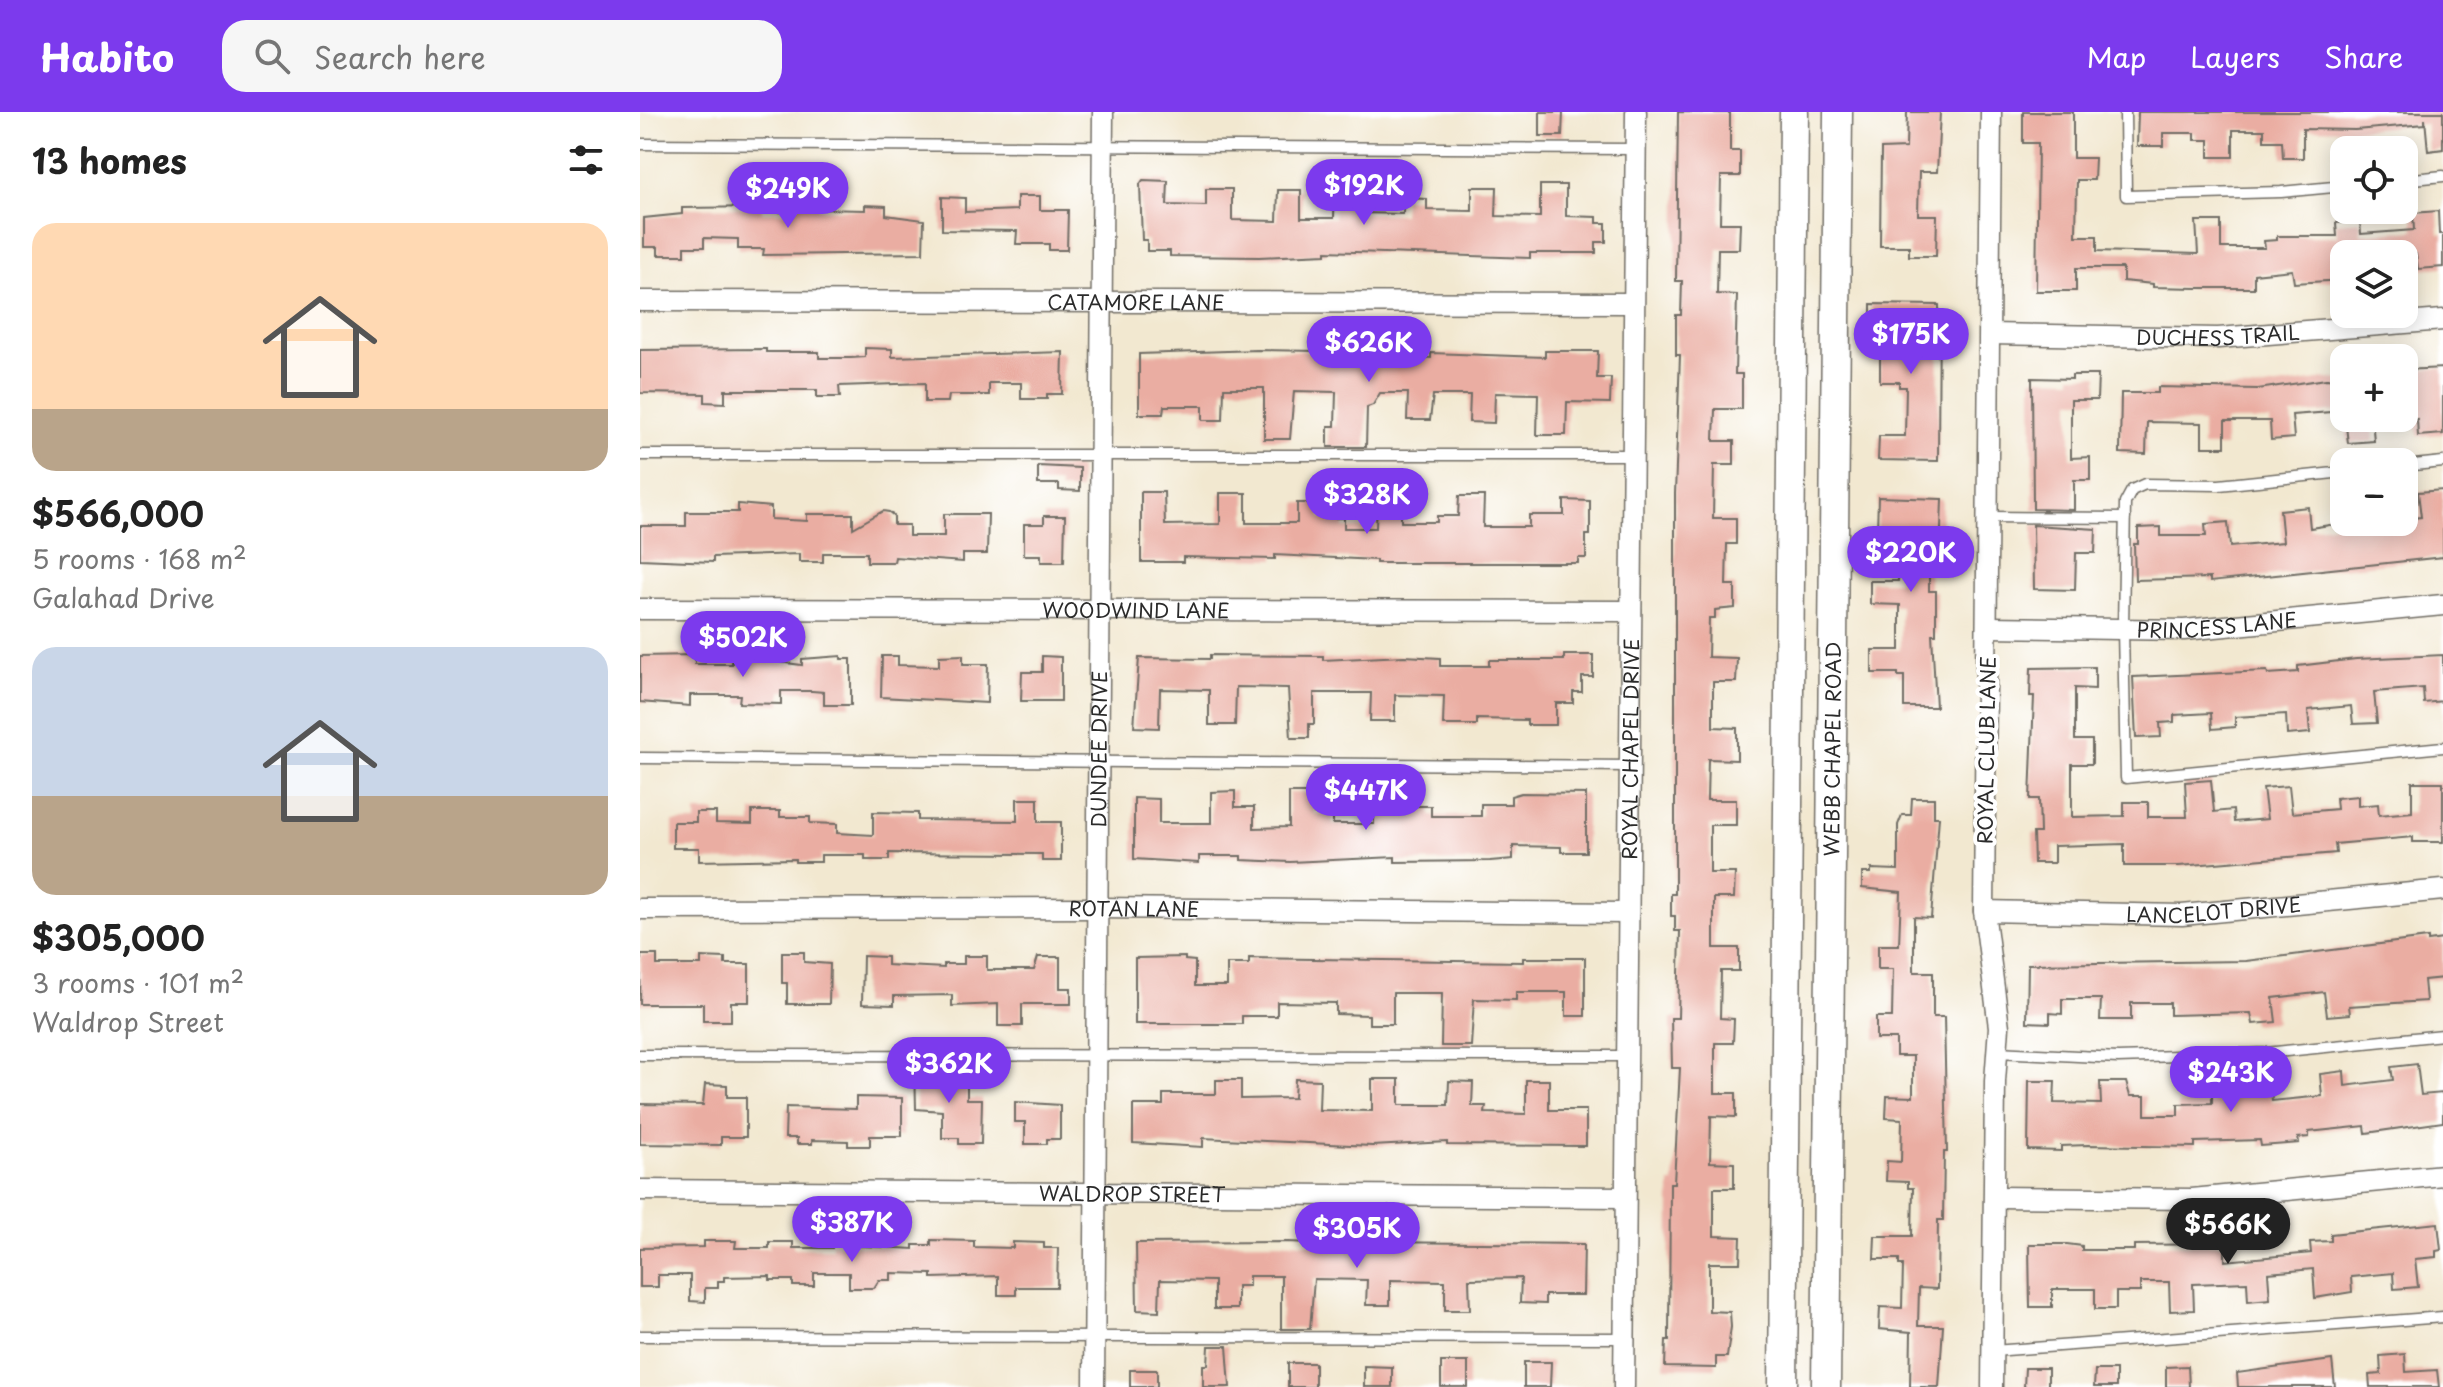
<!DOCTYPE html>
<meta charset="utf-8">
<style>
:root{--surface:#fff;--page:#f6f6f6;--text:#222;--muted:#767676;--accent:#7c3aed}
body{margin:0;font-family:"Playpen Sans",sans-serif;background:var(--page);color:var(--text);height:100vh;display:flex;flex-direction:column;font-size:30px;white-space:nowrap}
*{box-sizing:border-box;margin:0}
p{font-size:26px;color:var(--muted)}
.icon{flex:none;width:44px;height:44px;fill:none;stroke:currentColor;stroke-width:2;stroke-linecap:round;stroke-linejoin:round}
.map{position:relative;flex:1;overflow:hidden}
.panel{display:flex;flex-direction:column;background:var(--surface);width:640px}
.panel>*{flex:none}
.buttons{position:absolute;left:1690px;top:24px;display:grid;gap:16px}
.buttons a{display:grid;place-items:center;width:88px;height:88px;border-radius:16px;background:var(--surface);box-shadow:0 4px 20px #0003;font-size:40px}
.price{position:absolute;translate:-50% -68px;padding:0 18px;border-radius:28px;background:var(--accent);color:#fff;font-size:26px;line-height:52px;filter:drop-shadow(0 2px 4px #0008)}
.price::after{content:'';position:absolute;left:50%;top:48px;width:24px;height:18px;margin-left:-12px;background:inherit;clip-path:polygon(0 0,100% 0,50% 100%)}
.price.active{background:#222;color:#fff}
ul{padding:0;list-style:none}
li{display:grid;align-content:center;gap:16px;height:424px;padding:0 32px}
li span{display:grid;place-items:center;height:248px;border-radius:24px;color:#555}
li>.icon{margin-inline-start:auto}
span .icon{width:144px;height:144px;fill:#fffc;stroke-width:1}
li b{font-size:34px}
h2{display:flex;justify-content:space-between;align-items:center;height:96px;padding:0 32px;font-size:34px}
header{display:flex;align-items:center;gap:48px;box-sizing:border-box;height:112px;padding:0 40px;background:var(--accent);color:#fff}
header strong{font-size:38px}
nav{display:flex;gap:44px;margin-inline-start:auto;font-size:28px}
.search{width:560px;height:72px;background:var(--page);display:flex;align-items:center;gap:20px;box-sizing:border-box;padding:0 28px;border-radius:24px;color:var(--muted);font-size:30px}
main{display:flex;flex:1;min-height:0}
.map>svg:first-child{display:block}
.building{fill:#eaada2}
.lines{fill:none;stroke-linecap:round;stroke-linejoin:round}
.lane-casing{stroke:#716d65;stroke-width:13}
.street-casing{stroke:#716d65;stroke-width:23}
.secondary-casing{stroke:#716d65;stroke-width:31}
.lane{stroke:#fff;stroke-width:10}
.street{stroke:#fff;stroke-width:20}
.secondary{stroke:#fff;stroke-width:28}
.labels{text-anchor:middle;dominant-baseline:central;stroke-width:8;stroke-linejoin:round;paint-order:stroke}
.street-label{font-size:20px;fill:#2b2b2b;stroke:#fff}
</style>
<header>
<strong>Habito</strong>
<div class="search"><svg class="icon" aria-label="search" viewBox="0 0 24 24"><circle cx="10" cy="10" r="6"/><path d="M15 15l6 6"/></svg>Search here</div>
<nav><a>Map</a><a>Layers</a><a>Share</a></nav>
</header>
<main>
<section class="panel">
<h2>13 homes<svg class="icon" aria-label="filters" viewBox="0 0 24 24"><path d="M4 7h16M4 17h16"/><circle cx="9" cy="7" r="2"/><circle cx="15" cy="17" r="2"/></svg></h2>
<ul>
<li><span style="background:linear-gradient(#ffd9b3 75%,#b9a48a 0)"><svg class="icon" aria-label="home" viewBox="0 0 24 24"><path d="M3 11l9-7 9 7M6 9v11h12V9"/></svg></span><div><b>$566,000</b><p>5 rooms · 168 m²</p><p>Galahad Drive</p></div></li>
<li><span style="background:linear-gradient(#c9d6e8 60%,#b9a48a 0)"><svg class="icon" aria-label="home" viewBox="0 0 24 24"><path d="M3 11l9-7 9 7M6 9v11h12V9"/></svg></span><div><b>$305,000</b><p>3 rooms · 101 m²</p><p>Waldrop Street</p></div></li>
</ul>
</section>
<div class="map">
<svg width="1803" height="1275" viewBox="0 0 1803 1275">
<rect width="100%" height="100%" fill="#fff"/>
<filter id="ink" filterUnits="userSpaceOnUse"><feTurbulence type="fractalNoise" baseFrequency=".0125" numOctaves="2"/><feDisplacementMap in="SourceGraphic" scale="16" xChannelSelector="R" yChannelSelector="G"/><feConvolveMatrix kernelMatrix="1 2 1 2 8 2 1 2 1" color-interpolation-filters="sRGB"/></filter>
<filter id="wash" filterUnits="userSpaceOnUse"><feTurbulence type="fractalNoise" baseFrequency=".006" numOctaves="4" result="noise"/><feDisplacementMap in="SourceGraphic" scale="32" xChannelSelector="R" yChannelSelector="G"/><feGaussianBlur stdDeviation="1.8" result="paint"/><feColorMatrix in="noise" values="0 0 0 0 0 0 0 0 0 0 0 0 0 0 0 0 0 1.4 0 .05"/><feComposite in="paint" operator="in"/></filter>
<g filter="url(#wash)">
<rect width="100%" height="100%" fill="#f2e8d0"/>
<g id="blocks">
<g class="building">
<polygon points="900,0 923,0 922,24 900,24"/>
<polygon points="1038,0 1090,1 1090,39 1100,39 1100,64 1081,64 1080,111 1100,111 1099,137 1078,137 1077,182 1097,183 1095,262 1102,262 1102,297 1075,297 1074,329 1094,329 1094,353 1074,353 1073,406 1096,406 1096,432 1087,432 1086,473 1095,473 1095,496 1075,498 1075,506 1069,506 1068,545 1097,546 1096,570 1073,570 1073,615 1097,616 1097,648 1068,647 1067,688 1096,688 1096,713 1070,713 1070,761 1095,761 1094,786 1074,786 1074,836 1099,836 1099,859 1081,859 1080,906 1094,907 1093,931 1075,931 1075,981 1096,981 1096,1005 1071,1004 1070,1050 1094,1051 1094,1076 1074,1076 1074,1124 1101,1125 1100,1151 1069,1151 1069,1199 1090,1200 1091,1215 1087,1245 1076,1245 1076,1256 1025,1255 1026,1228 1029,1228 1030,1071 1034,1071 1040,956 1032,956 1031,906 1038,906 1040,819 1035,819 1035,804 1031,804 1031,782 1035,782 1035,382 1040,243 1036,243 1036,203 1041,203 1042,169 1036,169"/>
<polygon points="1267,0 1300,0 1297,60 1279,60 1278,103 1297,103 1296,144 1269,144 1269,134 1240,134 1241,37 1266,36"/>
<polygon points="1383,0 1433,0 1433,46 1455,46 1454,68 1437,68 1436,124 1457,124 1457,139 1558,142 1556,109 1581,109 1581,136 1625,136 1624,129 1637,128 1637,124 1697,124 1696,111 1720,109 1721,122 1774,118 1773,101 1798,99 1799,122 1803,122 1803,155 1778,157 1776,142 1704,142 1704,168 1654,171 1652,158 1614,162 1614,176 1556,176 1513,175 1513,172 1483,169 1483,156 1436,156 1436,179 1396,179 1398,31 1383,31"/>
<polygon points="1498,0 1803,0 1803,37 1788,39 1785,7 1785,12 1715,18 1663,17 1663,46 1643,46 1642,29 1624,29 1624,18 1593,18 1593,45 1569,45 1569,28 1555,28 1555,21 1523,21 1523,34 1497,34"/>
<polygon points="503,68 528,69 527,93 566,94 566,77 592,77 592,108 637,109 638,78 661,78 661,106 694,106 695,72 721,73 720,101 763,102 764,86 787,87 787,98 832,99 832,75 857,75 856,104 900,105 900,73 926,73 926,104 957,105 957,111 966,111 966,130 956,130 956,141 890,141 890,146 686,139 686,142 619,145 530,144 530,139 507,139 507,128 502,128 500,72"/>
<polygon points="377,84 400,84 400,98 428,98 427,138 409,138 409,132 376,132 377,119 302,118 302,85 325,86 325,100 377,98"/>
<polygon points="154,87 178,87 178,97 225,98 225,93 246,94 246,103 284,108 283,141 123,143 124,137 98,137 98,127 64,126 64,135 45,135 45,143 18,143 18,135 4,135 4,106 42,102 42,96 122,95 122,100 154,100"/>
<polygon points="1231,192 1299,193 1298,349 1238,348 1239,324 1265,324 1266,275 1259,275 1259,270 1240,270 1240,218 1231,218"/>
<polygon points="225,236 252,237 252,245 423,240 422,282 407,282 407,287 381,287 381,271 349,271 349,283 309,283 308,290 285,290 285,271 199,274 200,285 177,285 177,278 85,278 85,291 65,290 65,282 0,281 0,238 126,237 126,240 179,240 179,246 211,246 225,245"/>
<polygon points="617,238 734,240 734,243 791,246 791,241 905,245 905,239 958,239 957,266 971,266 970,291 927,290 926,323 897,323 898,282 855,281 854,311 829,310 830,283 793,283 790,308 767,308 768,281 740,281 733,293 727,295 726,335 688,335 688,314 695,314 696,280 654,279 650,327 624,327 624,276 584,276 583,308 563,308 563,294 524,294 523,302 499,302 499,242"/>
<polygon points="1803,256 1803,322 1778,324 1777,307 1764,309 1764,258"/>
<polygon points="1432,263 1458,263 1457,288 1431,288 1431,346 1450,345 1450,368 1434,368 1434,398 1393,397 1392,266 1432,267"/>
<polygon points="1686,267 1704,268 1704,299 1652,303 1654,326 1631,328 1630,309 1585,309 1585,335 1562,335 1562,311 1507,310 1506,342 1480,341 1481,281 1518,281 1518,275 1618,277"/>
<polygon points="1705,306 1732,306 1734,329 1708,331"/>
<polygon points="398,354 440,356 440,379 419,378 419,372 398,372"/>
<polygon points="1803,378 1803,445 1570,470 1570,466 1495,468 1494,432 1498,432 1498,416 1521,415 1521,424 1566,424 1565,412 1588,410 1590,435 1643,430 1640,398 1668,395 1670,416 1709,410 1764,410 1764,407 1781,405 1778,380"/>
<polygon points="501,380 524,380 525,413 580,412 580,381 606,381 606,411 657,411 657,391 681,391 681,406 704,406 704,416 736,416 737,389 761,389 761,410 797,410 797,404 818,404 819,384 844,384 843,415 889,415 889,403 924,403 924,388 950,389 950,423 946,423 946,446 938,446 938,451 736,451 736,448 635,443 635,447 543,445 543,450 501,450"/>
<polygon points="1238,385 1302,387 1300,447 1289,447 1289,479 1296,479 1296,522 1292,522 1296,595 1264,595 1264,564 1258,564 1258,561 1232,561 1232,538 1260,538 1260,493 1230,492 1230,469 1258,469 1260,430 1250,430 1250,418 1237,418"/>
<polygon points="98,392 131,395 131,407 167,409 167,402 213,402 213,416 243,399 249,400 254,404 254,413 269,413 269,424 304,424 304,402 348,402 347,442 323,442 323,450 255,445 254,450 227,450 227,441 183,441 183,450 159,450 159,442 73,445 73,450 0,447 0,414 46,414 46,400 98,400"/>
<polygon points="404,404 425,404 424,450 401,450 401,443 384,443 384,412 404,412"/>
<polygon points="1393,413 1456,417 1455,441 1436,441 1435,478 1394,477"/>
<polygon points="55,543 55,552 92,552 92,544 162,553 162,547 201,544 201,547 211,547 211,593 184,593 184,580 172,579 141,579 141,592 99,591 100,583 50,583 50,594 0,590 0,544"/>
<polygon points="323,543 323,552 348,552 347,591 241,585 242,544 258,544 258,553 299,554 299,544"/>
<polygon points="570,543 683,544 683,548 764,544 800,546 800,554 849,554 849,548 924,548 924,543 953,543 953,565 942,565 942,580 933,580 933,591 916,591 916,613 887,613 887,608 837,607 837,613 803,613 804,584 755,583 755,609 730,609 731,581 674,581 674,612 669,612 669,626 651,626 648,576 596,575 595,613 569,613 569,578 520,577 519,616 494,615 499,546 570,547"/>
<polygon points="1803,543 1803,589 1784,591 1783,576 1734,580 1737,611 1713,612 1711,594 1668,598 1670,621 1647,623 1646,602 1595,605 1595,615 1572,617 1571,601 1534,603 1534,610 1520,611 1521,625 1496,626 1493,565 1627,559 1628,562 1658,560 1658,554 1716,547"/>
<polygon points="402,544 421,545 421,589 381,589 382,560 402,560"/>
<polygon points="1455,555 1455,577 1435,576 1435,628 1452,628 1452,652 1432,652 1432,705 1484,704 1484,690 1508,690 1508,705 1547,705 1545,670 1571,668 1574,700 1593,698 1594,710 1627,707 1623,676 1649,674 1652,701 1697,697 1696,686 1718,684 1718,694 1738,692 1739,703 1772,700 1772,670 1803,670 1803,730 1773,730 1773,725 1695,732 1696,741 1539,754 1484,754 1484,732 1414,734 1414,751 1394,751 1393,721 1400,721 1399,687 1390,687 1394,584 1390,584 1391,556"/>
<polygon points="595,679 595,695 614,695 614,716 649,715 649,681 674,681 674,702 693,702 693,712 734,712 734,681 761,680 761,694 791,694 791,704 841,704 841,692 871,692 871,684 881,681 946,682 946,740 921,740 921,735 873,734 873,747 850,749 755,750 755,745 650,750 601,748 601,744 559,744 559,751 494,747 494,686 519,687 519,711 571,711 571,680"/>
<polygon points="1272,686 1294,686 1294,705 1299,705 1291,806 1274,805 1274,860 1293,860 1293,905 1304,905 1307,1040 1304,1040 1303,1108 1298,1108 1297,1177 1279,1176 1278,1214 1303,1214 1299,1275 1270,1275 1271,1220 1239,1217 1240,1195 1262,1196 1263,1153 1259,1153 1259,1147 1234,1147 1235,1124 1272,1124 1273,1076 1268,1076 1268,1070 1246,1069 1247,1049 1261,1050 1262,1007 1246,1006 1247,984 1273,985 1273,944 1256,944 1256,927 1236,927 1236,905 1252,905 1253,857 1238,857 1238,833 1259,833 1261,780 1222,776 1222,761 1231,761 1231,757 1258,758 1258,713 1262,703 1271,703"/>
<polygon points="377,687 398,687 398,710 421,710 421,749 402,749 402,742 249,741 249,748 225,748 225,743 181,743 181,750 155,750 155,747 59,749 59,736 33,736 33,710 56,710 56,700 76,700 76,711 112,712 112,699 140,699 140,705 170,705 170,711 197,712 197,721 233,723 233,700 278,701 278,708 377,709"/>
<polygon points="1788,826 1788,829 1803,827 1803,866 1784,868 1786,889 1709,894 1710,902 1687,904 1684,880 1633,886 1636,910 1613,912 1611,901 1530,903 1530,891 1491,891 1491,908 1460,908 1461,887 1422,887 1422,902 1410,901 1410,911 1387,910 1388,852 1606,849"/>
<polygon points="142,840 164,840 164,850 190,852 189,892 147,892 147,871 142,871"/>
<polygon points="1,843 17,843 17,853 61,853 61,845 85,846 85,852 109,852 109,890 91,890 91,909 63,909 63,892 0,892"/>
<polygon points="223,844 247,845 247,853 304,856 304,852 324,852 324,844 347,844 347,858 394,858 398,845 420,845 420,876 431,876 431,892 382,892 382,914 358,914 358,892 312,894 312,883 254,884 254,893 222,892"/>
<polygon points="545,845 545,848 555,849 555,874 587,874 587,852 609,852 609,846 883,850 883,846 945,846 945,904 926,904 926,880 876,880 876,888 834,887 831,934 801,934 802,881 753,881 753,912 729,912 729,903 696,902 696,891 637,890 637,904 602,904 602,912 495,912 495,846"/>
<polygon points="275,951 296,951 296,969 327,969 327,987 342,987 341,1032 319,1032 319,1026 302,1026 302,999 276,997"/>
<polygon points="1777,952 1781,983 1803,981 1803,1010 1726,1021 1725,1014 1669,1020 1669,1025 1658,1026 1659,1031 1621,1034 1620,1028 1555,1030 1555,1035 1448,1033 1421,1034 1421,1039 1388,1038 1389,969 1415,969 1414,991 1461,992 1460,970 1486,970 1490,984 1505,984 1505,1003 1538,1003 1538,992 1572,991 1572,977 1606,976 1605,968 1630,966 1632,989 1682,984 1680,962 1704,959 1705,974 1753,968 1751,955"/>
<polygon points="655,967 680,968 679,998 732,999 732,967 759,967 759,993 808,993 809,969 833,970 832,994 846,994 845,1001 886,1002 886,968 909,968 909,998 946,998 946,1034 807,1033 807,1030 732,1034 563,1026 563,1035 493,1031 493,993 523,993 523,982 576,982 576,968 601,968 601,987 654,986"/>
<polygon points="65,972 87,973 87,985 106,985 106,1025 81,1025 81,1033 0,1032 0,992 63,993"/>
<polygon points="216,985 262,986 262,1024 230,1024 230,1034 208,1034 208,1029 172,1028 172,1032 157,1032 157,1026 145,1026 146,995 216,997"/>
<polygon points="375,990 420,993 420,1027 407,1027 407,1032 385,1032 385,1010 375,1010"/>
<polygon points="1798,1111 1801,1138 1796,1139 1796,1145 1775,1147 1778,1175 1754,1177 1753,1161 1711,1165 1712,1180 1675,1186 1673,1157 1628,1161 1630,1187 1608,1189 1607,1170 1553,1172 1554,1198 1530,1199 1529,1170 1500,1170 1500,1180 1476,1180 1476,1197 1455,1197 1455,1177 1412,1177 1412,1195 1390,1195 1389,1132 1427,1132 1442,1134 1442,1138 1494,1138 1494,1133 1585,1132 1585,1149 1671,1141 1670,1130 1691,1129 1691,1122"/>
<polygon points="291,1128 334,1129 334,1135 373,1136 373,1130 404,1131 404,1136 418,1136 417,1175 376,1175 376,1183 358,1183 358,1164 292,1166 292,1162 251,1161 251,1168 239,1168 234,1176 209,1176 209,1161 174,1161 174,1174 153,1174 153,1168 130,1168 130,1164 84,1165 84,1169 78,1169 78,1176 65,1176 65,1190 50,1189 50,1163 18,1163 18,1175 0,1175 0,1136 64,1135 64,1129 96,1129 95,1136 129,1136 129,1130 153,1130 153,1136 192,1136 192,1132 273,1137 273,1133 291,1133"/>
<polygon points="649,1130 727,1134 727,1130 944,1132 943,1183 905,1183 905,1192 880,1191 881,1166 829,1167 830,1198 805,1198 805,1169 750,1168 750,1193 726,1193 727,1168 674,1167 670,1217 641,1217 641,1164 609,1164 609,1174 597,1174 597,1197 574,1197 574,1169 520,1168 519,1199 497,1198 496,1131"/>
<polygon points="569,1234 587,1234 590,1275 563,1275 563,1253 568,1253"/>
<polygon points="1765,1242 1766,1260 1797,1258 1799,1275 1730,1275 1729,1263 1741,1262 1740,1244"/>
<polygon points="1692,1248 1695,1275 1598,1275 1597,1261"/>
<rect x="801" y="1250" width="27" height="25"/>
<polygon points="884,1250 911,1250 910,1275 884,1275"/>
<rect x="648" y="1251" width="27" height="24"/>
<polygon points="724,1254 752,1255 752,1275 724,1275"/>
<polygon points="1548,1254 1549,1275 1526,1275 1526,1255"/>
<polygon points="1385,1256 1408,1256 1408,1275 1384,1275"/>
<rect x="490" y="1258" width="27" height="17"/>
<polygon points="1455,1258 1476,1258 1476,1275 1454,1275"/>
</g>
</g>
</g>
<g filter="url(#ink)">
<use href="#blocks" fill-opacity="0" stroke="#716d65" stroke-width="2"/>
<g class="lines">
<defs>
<g id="lane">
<polyline points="1485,0 1486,84 1641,80 1704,74"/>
<polyline points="0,32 995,37"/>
<polyline points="1764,68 1803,64"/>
<polyline points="0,343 992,343"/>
<polyline points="1764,354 1803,350"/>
<polyline points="1704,360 1579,373 1505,372 1492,378 1485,391 1483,517 1486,666 1803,635"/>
<polyline points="1349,405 1485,406"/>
<polyline points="0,646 990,654"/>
<polyline points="1357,940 1478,946 1626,941 1803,923"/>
<polyline points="0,943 987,944"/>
<polyline points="0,1224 984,1226"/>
<polyline points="1353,1239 1803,1205"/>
</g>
<g id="street">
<polyline points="1351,0 1344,799 1359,915 1355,969 1352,1275"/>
<path id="s1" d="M0 189 993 191"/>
<path id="s2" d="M1350 222 1578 226 1803 208"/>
<path id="s3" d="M0 497 991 499"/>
<path id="s4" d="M1349 515 1544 518 1803 493"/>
<path id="s5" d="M0 797 457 796 986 801"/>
<path id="s6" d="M1344 799 1542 803 1803 778"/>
<path id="s7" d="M0 1078 985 1085"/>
<polyline points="1356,1085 1552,1087 1803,1063"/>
<path id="s8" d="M454 1275 463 0"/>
<path id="s9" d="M984 1275 996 0"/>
</g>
<g id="secondary">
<polyline points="1143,1275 1154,0"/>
<path id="s10" d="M1186 1275 1198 0"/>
</g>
</defs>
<use href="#lane" class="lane-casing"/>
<use href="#street" class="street-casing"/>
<use href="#secondary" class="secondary-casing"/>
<use href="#lane" class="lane"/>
<use href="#street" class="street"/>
<use href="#secondary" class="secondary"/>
</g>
</g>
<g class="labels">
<g class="street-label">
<text stroke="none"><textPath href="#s1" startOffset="496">CATAMORE LANE</textPath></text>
<text stroke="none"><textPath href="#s2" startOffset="228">DUCHESS TRAIL</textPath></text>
<text stroke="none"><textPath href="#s3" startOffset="496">WOODWIND LANE</textPath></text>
<text stroke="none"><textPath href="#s4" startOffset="228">PRINCESS LANE</textPath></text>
<text stroke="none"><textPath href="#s8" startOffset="638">DUNDEE DRIVE</textPath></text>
<text stroke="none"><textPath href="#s9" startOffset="638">ROYAL CHAPEL DRIVE</textPath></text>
<text stroke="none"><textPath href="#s10" startOffset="638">WEBB CHAPEL ROAD</textPath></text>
<text transform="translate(1346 638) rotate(-89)">ROYAL CLUB LANE</text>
<text stroke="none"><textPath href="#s5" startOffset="494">ROTAN LANE</textPath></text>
<text stroke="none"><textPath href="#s6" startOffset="230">LANCELOT DRIVE</textPath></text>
<text stroke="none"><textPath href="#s7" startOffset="492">WALDROP STREET</textPath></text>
</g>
</g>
</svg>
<div class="buttons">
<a><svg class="icon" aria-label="locate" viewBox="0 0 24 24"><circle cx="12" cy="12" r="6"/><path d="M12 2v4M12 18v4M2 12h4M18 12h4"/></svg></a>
<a><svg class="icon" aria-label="layers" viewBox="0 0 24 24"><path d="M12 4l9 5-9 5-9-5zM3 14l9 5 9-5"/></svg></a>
<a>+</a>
<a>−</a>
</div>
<b class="price" style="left:724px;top:115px">$192K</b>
<b class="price" style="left:148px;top:118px">$249K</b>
<b class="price" style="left:1271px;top:264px">$175K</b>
<b class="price" style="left:729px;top:272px">$626K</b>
<b class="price" style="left:727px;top:424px">$328K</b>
<b class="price" style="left:1271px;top:482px">$220K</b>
<b class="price" style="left:103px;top:567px">$502K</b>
<b class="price" style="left:726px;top:720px">$447K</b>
<b class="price" style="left:309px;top:993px">$362K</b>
<b class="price" style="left:1591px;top:1002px">$243K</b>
<b class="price" style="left:212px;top:1152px">$387K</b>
<b class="price active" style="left:1588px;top:1154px">$566K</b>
<b class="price" style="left:717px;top:1158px">$305K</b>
</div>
</main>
